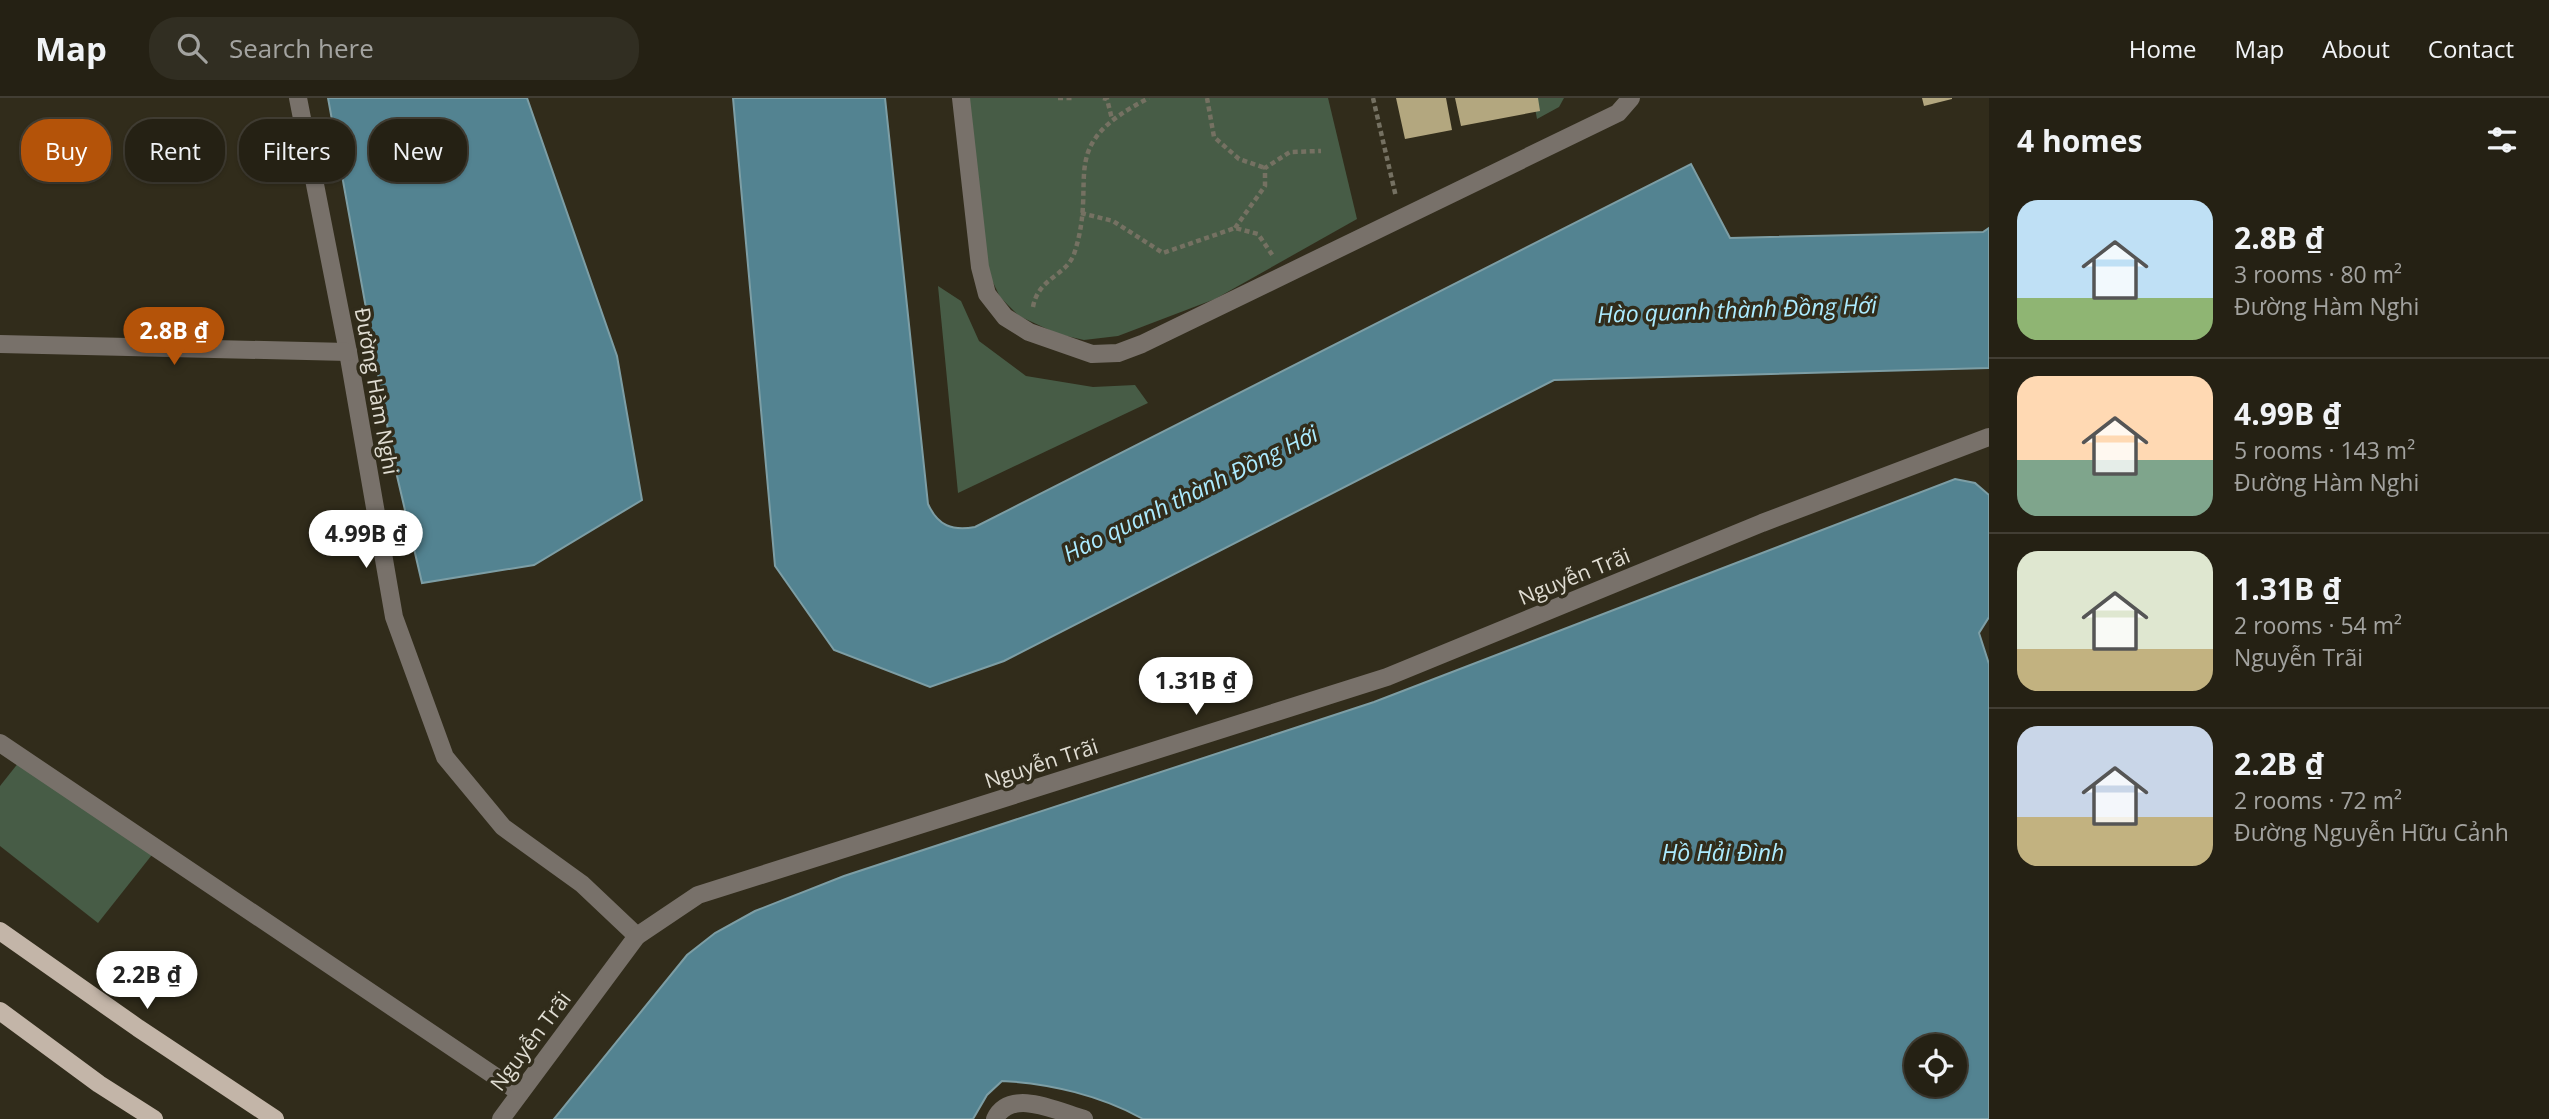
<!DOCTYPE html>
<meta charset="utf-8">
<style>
:root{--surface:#252114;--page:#312e22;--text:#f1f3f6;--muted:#a3a3a0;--line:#423e34;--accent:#b45309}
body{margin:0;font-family:"Open Sans",sans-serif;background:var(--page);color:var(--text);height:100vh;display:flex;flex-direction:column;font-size:26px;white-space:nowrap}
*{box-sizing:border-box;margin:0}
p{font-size:23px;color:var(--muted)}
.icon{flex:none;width:38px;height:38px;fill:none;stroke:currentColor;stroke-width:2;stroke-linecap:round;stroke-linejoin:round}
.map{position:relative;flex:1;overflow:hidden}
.details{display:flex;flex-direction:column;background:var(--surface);width:560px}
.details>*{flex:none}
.hud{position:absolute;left:21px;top:21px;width:665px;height:63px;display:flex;gap:14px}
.tools{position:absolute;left:1904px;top:936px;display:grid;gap:14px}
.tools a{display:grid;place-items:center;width:63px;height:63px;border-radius:50%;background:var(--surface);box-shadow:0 2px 5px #0004,0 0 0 2px var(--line);font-size:35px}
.price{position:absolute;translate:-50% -60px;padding:0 16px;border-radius:24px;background:#fff;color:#222;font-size:23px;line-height:46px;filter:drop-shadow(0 2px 4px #0008)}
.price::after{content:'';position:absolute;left:50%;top:42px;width:21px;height:16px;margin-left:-10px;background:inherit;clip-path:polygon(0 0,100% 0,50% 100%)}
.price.on{background:var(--accent);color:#fff}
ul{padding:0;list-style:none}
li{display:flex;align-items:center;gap:21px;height:175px;padding:0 28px}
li+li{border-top:2px solid var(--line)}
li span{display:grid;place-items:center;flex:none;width:196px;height:140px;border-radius:21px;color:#555}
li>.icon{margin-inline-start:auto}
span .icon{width:84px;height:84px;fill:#fffc;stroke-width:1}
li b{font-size:30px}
h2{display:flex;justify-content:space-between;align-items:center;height:84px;padding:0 28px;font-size:30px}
.pill{padding:0 24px;border-radius:28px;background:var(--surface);box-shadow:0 2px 5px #0004,0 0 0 2px var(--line);font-size:24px;line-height:63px}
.pill.on{background:var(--accent);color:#fff}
header{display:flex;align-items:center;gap:42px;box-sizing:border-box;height:98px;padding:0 35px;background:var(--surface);border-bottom:2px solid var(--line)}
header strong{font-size:33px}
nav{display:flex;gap:38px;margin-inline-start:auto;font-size:24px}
.search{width:490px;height:63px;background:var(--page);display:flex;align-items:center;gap:18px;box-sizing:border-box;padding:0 24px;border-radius:28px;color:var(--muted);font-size:26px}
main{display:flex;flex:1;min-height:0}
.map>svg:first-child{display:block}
.green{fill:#475c46}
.water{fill:#538391;stroke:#7d9ea5;stroke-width:2;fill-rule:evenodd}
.building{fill:#b3a77f}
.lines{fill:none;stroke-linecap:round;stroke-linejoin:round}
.path{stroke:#757162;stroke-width:4.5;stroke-dasharray:5 3.5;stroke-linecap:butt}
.minor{stroke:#78716a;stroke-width:18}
.major{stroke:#c3b5a8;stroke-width:18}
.labels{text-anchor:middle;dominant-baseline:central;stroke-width:7;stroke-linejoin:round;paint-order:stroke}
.street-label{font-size:21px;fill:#e0ddd3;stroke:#312c1b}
.water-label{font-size:23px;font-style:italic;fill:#acebff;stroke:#312c1b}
</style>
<header>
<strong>Map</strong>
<div class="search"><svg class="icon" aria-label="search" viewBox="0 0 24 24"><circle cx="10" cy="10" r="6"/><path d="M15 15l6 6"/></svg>Search here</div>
<nav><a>Home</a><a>Map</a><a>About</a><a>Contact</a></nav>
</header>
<main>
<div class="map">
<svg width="1989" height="1021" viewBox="0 0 1989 1021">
<rect width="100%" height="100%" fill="#312c1b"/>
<g class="green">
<polygon points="967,0 1328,0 1357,121 1215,201 1118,238 1084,242 1058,236 1019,218 1000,199 988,174"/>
<polygon points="1533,0 1564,0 1559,9 1537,21"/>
<polygon points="938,188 961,203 979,243 1026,278 1093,289 1135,287 1148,305 958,395"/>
<polygon points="27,654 155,753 98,825 0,748 0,688"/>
</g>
<g class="water">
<polygon points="328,0 527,0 617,258 642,402 534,467 422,485 394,365"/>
<path d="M733 0H885L928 406C938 428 952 433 975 429L1691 66 1730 140 1983 134 1989 130V270L1554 282 1004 563 930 589 834 552 775 468Z"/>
<path d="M1955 381 1975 385 1989 397V519L1979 535 1989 566V1021H1143C1102 998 1049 985 1002 983L987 997 973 1021H554L687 857 715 835 755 813 844 778 1374 604ZM1916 948H1955V987H1916Z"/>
</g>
<g class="building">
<polygon points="1396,0 1446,0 1452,32 1405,41"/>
<polygon points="1455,0 1538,0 1540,13 1461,28"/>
<polygon points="1922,0 1952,0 1952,1 1924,8"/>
</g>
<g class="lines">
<g class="path">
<polyline points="1058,0 1074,0"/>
<polyline points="1103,0 1107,1 1112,21"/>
<polyline points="1207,0 1214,39 1239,61 1265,70"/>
<polyline points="1373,0 1396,99"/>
<polyline points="1081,115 1113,123 1163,155 1235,130 1258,136 1273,158"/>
<polyline points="1235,130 1265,88 1265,70 1290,54 1321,53"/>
<path d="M1033 209C1038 180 1066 178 1074 156 1100 79 1052 49 1149 0"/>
</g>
<g class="minor">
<polyline points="298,0 348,254 394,519 445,659 503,729 582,786 637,838"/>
<polyline points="961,0 980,169 987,196 1005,219 1029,234 1092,256 1118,255 1142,246 1618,15 1631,0"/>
<polyline points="0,246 348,254"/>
<polyline points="0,645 520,995"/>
<polyline points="501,1021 637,838 698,797 1387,579 1762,425 1989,339"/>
<path d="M995 1021C1010 989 1059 1014 1084 1021"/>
</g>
<g class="major">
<polyline points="0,833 138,930 275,1021"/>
<polyline points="0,913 99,986 154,1021"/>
</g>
</g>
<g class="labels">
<g class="street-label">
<text transform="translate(377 293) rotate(80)">Đường Hàm Nghi</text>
<text transform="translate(1574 478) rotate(-22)">Nguyễn Trãi</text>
<text transform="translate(1041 665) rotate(-18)">Nguyễn Trãi</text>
<text transform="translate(530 943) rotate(-53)">Nguyễn Trãi</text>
</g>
<g class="water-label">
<text transform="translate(1737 211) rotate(-2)">Hào quanh thành Đồng Hới</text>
<text transform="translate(1190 395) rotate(-26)">Hào quanh thành Đồng Hới</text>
<text x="1723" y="754">Hồ Hải Đình</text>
</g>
</g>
</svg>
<div class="tools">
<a><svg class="icon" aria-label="locate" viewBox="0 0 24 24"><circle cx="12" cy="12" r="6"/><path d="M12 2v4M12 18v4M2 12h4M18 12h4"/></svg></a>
</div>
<b class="price on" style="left:174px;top:269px">2.8B ₫</b>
<b class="price" style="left:366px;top:472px">4.99B ₫</b>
<b class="price" style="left:1196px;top:619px">1.31B ₫</b>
<b class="price" style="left:147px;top:913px">2.2B ₫</b>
<div class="hud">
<a class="pill on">Buy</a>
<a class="pill">Rent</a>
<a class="pill">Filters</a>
<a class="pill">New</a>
</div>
</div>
<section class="details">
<h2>4 homes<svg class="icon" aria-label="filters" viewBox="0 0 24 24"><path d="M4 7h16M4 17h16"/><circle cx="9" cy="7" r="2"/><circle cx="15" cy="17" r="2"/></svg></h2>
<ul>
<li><span style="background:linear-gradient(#bfe0f5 70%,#8fb573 0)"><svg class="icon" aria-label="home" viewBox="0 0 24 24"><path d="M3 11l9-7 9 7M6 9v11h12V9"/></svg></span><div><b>2.8B ₫</b><p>3 rooms · 80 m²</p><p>Đường Hàm Nghi</p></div></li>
<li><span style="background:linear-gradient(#ffd9b3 60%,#7fa58c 0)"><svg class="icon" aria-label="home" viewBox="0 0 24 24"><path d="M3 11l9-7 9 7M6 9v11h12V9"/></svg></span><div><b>4.99B ₫</b><p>5 rooms · 143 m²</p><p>Đường Hàm Nghi</p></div></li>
<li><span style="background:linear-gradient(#dfe7d0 70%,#c2b280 0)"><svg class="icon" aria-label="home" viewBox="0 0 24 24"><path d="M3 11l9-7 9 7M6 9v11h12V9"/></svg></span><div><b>1.31B ₫</b><p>2 rooms · 54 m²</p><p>Nguyễn Trãi</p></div></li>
<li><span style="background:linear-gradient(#c9d6e8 65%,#c2b280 0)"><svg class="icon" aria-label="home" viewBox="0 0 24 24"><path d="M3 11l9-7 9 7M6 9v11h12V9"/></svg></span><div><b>2.2B ₫</b><p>2 rooms · 72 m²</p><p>Đường Nguyễn Hữu Cảnh</p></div></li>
</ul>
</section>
</main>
